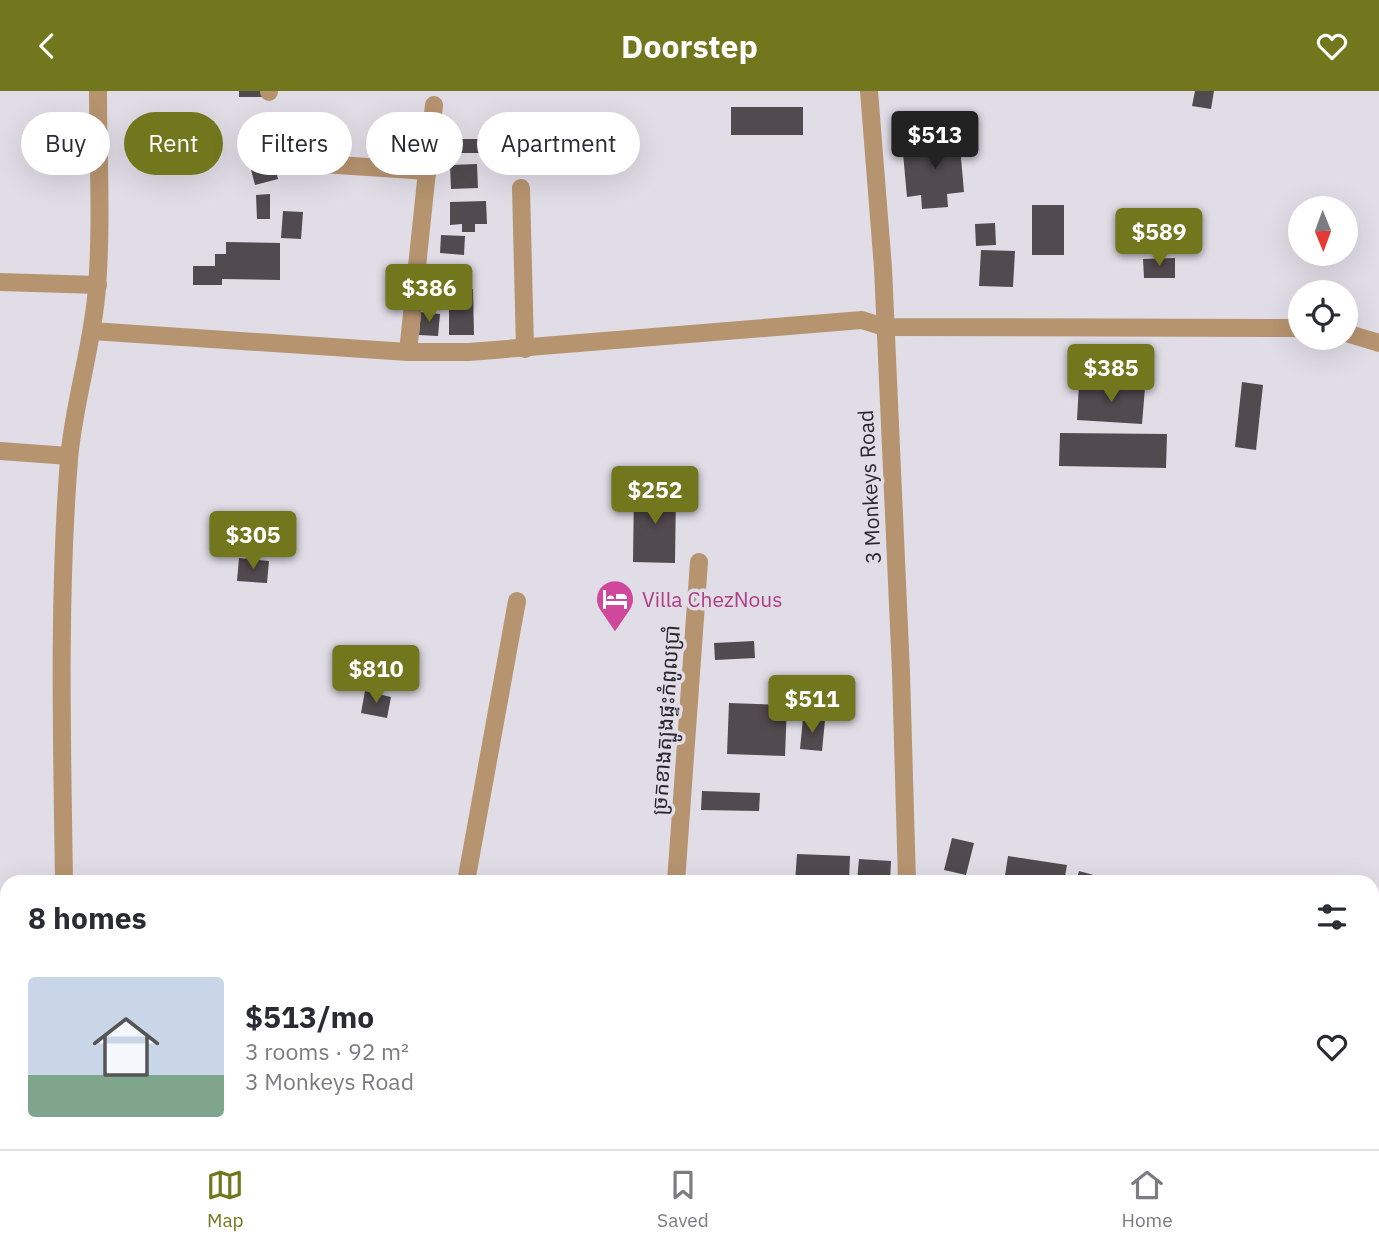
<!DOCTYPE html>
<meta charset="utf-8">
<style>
:root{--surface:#fff;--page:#f7f7f7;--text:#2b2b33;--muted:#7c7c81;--line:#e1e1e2;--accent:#72761d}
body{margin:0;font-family:"IBM Plex Sans","Noto Sans Khmer",sans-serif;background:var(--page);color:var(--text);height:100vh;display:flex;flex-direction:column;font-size:26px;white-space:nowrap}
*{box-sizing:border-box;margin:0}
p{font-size:23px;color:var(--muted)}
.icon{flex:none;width:38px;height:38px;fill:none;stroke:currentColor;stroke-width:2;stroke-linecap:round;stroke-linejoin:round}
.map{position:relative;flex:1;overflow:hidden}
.panel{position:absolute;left:0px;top:784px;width:1379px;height:275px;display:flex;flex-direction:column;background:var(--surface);border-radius:21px 21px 0 0;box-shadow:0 7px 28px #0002}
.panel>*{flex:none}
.guide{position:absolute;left:21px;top:21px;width:700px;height:63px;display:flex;gap:14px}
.needle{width:46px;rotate:179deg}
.buttons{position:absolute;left:1288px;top:105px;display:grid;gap:14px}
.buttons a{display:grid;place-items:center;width:70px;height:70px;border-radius:50%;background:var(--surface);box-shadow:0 7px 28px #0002;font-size:35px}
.price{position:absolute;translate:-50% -60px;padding:0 16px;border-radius:7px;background:var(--accent);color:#fff;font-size:23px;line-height:46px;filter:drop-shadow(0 2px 4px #0008)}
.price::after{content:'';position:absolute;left:50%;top:42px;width:21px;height:16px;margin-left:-10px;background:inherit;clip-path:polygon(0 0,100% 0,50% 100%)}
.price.on{background:#222;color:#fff}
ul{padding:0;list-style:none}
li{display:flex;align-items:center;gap:21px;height:175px;padding:0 28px}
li+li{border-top:2px solid var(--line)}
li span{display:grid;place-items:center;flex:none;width:196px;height:140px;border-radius:7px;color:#555}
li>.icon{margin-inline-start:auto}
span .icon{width:84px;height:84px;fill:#fffc;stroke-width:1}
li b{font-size:30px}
h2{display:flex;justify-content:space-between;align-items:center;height:84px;padding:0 28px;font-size:30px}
.pill{padding:0 24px;border-radius:32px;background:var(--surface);box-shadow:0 7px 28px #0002;font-size:24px;line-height:63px}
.pill.on{background:var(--accent);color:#fff}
header{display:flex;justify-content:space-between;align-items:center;height:91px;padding:0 28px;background:var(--accent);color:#fff;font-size:32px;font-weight:800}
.dock{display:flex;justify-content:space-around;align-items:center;height:98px;border-top:2px solid var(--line);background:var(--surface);font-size:19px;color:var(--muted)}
.dock a{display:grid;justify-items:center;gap:4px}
.dock .on{color:var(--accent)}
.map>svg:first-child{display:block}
.building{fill:#514a4f}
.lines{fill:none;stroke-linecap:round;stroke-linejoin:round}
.minor{stroke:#b79470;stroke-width:18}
.labels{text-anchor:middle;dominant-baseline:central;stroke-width:7;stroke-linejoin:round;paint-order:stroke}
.street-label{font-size:21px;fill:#2a282c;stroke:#e0dde7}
.hotel-label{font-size:21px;fill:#b23c85;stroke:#e0dde7;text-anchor:start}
</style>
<header><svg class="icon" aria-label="back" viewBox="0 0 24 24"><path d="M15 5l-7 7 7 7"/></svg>Doorstep<svg class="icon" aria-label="heart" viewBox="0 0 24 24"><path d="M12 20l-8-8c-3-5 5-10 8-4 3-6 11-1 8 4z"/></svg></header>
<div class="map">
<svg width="1379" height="1058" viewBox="0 0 1379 1058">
<rect width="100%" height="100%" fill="#e0dde7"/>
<g class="building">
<rect x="239" y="0" width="24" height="6"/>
<polygon points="1195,0 1214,0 1211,18 1192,15"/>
<rect x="731" y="16" width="72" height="28"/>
<polygon points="291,29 304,31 302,51 288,50"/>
<polygon points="272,32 277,50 269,52 278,88 255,94 241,40"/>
<polygon points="959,44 964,101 947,103 948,116 922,118 921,104 907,106 903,62 922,60 920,48"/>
<rect x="451" y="48" width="31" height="14"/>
<polygon points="477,73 478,97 451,98 450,74"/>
<polygon points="270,103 270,128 257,128 256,104"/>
<polygon points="486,110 487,133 475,133 475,141 462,141 462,133 450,134 450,111"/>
<rect x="1032" y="114" width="32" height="50"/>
<polygon points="283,120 303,121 301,148 281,147"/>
<polygon points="995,132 996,154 976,155 975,133"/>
<polygon points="441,144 465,145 464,164 440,162"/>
<polygon points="226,151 280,152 280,189 222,188 222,194 193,194 193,175 215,175 215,163 226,163"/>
<polygon points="981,159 1015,160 1013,196 979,195"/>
<polygon points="1175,167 1175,187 1144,187 1143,168"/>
<polygon points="449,198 473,198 474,244 449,244"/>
<polygon points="421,221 440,223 438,245 419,244"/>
<polygon points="1242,291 1263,294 1256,359 1235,356"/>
<polygon points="1079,293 1145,297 1142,333 1077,329"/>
<polygon points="1060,342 1167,343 1166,377 1059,375"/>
<polygon points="634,397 676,398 675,472 633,471"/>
<polygon points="239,467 269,470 267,492 237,490"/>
<polygon points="754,550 755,567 715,569 714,552"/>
<polygon points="365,600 391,606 387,627 361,622"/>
<polygon points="729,612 787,614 785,665 727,663"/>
<polygon points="803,627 825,629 822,660 800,658"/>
<polygon points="702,700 760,702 759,720 701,719"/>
<polygon points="952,747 974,752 966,784 944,779"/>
<polygon points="797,763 850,765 849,791 795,791"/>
<polygon points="1008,765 1067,774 1064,791 1004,791"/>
<polygon points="859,768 891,770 890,791 857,790"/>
<polygon points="1079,780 1101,786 1100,791 1076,791"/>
<rect x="0" y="962" width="7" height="39"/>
<polygon points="315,1052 350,1052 350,1058 314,1058"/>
<polygon points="1198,1052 1237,1052 1235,1058 1212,1058"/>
<polygon points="364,1053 401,1056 401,1058 364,1058"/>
</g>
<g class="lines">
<g class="minor">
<polyline points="869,0 883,177 901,581 907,791"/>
<polyline points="269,1 269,0"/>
<polyline points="292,71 428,80"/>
<polyline points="521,97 525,258"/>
<polyline points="0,191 98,194"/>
<polyline points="92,240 408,261 469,261 862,229 884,236 1300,237"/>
<polyline points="1346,242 1379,252"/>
<polyline points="408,261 434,14"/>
<polyline points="0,360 69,365"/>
<path d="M64 791C62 650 58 508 69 368 74 310 93 254 97 196 102 131 98 65 98 0"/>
<polyline points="466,791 517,510"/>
<polyline points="676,791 699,471"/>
<polyline points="54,1058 55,1052"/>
<polyline points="905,1058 905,1052"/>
<polyline points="1261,1058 1264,1052"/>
</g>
</g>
<defs>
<symbol id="hotel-pin" viewBox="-11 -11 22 30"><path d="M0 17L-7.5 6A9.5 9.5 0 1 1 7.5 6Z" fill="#d1479c" stroke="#e0dde7"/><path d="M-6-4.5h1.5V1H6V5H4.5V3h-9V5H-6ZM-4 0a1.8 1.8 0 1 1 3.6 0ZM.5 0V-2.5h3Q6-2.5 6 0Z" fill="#fff"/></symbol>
</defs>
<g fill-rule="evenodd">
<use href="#hotel-pin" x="593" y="486" width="44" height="60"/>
</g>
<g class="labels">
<g class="street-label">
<text transform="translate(869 396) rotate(-93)">3 Monkeys Road</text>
<text transform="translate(665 629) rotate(-86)">ច្រកខាងត្បូងផ្ទះកំពូលប្រាំ</text>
</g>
<g class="hotel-label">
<text x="642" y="508">Villa ChezNous</text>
</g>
</g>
</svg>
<div class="buttons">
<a><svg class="needle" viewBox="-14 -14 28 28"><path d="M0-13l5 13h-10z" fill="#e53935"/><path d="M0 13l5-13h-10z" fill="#7c7c81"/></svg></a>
<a><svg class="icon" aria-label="locate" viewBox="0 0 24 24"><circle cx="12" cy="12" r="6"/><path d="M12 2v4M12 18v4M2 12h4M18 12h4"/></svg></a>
</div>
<b class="price on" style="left:935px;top:80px">$513</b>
<b class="price" style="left:1159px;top:177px">$589</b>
<b class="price" style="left:429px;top:233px">$386</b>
<b class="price" style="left:1111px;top:313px">$385</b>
<b class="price" style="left:655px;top:435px">$252</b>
<b class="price" style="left:253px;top:480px">$305</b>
<b class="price" style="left:376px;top:614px">$810</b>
<b class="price" style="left:812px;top:644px">$511</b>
<div class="guide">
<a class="pill">Buy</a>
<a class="pill on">Rent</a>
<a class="pill">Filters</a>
<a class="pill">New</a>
<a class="pill">Apartment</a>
</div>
<section class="panel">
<h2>8 homes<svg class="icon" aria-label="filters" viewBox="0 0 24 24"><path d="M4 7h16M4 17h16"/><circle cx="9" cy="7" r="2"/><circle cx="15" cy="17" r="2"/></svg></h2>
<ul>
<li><span style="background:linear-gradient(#c9d6e8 70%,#7fa58c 0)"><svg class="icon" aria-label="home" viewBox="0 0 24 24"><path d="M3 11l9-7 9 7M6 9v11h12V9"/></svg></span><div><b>$513/mo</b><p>3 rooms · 92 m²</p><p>3 Monkeys Road</p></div><svg class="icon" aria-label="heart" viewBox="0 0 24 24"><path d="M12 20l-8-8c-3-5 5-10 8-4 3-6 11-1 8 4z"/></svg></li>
</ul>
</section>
</div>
<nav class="dock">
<a class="on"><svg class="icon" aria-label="map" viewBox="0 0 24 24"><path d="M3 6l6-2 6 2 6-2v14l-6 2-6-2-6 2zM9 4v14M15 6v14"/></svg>Map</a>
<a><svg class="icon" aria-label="saved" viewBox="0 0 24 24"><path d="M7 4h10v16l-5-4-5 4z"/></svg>Saved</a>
<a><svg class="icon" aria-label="home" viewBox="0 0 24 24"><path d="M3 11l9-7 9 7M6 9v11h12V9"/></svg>Home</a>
</nav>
